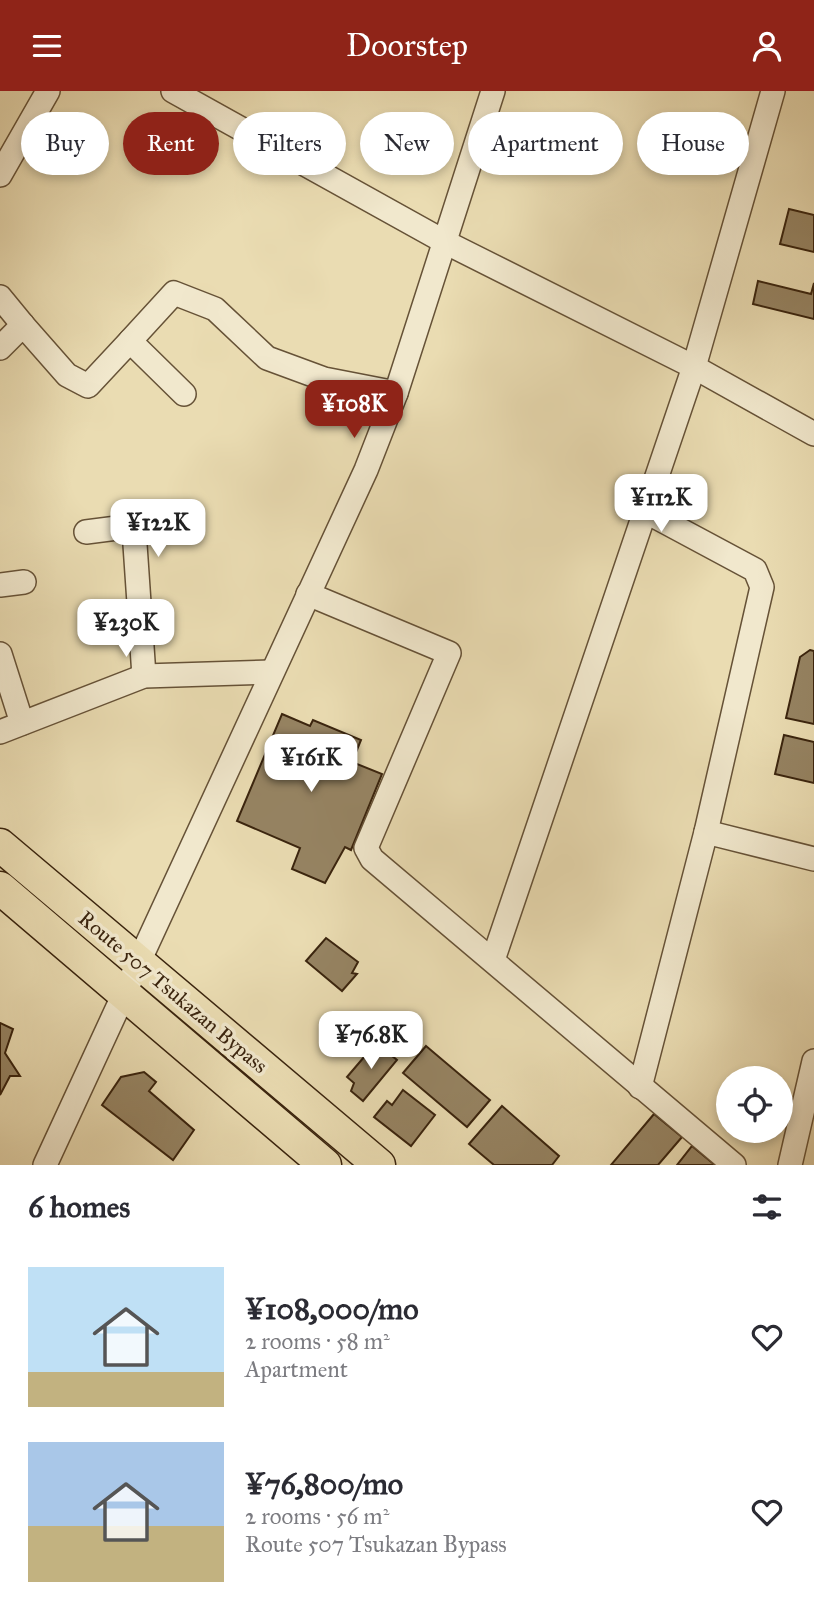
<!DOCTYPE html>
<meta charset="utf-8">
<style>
:root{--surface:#fff;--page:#f2f2f3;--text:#2b2b33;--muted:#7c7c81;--accent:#8f2418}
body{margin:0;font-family:"IM FELL Great Primer",serif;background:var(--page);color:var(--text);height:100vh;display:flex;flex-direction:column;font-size:26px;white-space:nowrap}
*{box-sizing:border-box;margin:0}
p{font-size:23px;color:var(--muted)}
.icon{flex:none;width:38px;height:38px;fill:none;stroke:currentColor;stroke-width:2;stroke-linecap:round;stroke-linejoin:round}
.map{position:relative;height:1074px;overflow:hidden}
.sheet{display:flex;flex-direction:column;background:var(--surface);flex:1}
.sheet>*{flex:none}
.banner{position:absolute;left:21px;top:21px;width:774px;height:63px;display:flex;gap:14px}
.controls{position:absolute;left:716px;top:975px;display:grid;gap:14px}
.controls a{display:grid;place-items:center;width:77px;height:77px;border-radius:50%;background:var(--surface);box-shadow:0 4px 10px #0003;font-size:35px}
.price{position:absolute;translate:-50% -60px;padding:0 16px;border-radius:14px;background:#fff;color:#222;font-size:23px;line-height:46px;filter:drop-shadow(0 2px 4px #0008)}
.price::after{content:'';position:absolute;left:50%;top:42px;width:21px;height:16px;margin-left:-10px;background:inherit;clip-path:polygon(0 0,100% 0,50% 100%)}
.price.selected{background:var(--accent);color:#fff}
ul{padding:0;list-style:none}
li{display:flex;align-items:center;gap:21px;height:175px;padding:0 28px}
li span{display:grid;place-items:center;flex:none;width:196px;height:140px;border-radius:0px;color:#555}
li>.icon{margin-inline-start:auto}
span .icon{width:84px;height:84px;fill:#fffc;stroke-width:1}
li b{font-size:30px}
h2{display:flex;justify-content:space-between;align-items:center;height:84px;padding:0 28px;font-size:30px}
.tag{padding:0 24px;border-radius:32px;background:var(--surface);box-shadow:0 4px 10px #0003;font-size:24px;line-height:63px}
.tag.selected{background:var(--accent);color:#fff}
header{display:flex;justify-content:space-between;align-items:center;height:91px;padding:0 28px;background:var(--accent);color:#fff;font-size:32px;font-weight:600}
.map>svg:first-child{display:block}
.building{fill:#968463;stroke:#3a240e;stroke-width:2}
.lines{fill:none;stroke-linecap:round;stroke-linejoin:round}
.minor-casing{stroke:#665237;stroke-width:26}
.highway-casing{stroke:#3a240e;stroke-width:35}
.minor{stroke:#f1e8cd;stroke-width:23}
.highway{stroke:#eadcb2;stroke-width:32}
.labels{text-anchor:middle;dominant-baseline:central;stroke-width:7;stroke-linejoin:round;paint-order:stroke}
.street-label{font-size:21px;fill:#3a240e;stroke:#f1e8cd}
</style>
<header><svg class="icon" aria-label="menu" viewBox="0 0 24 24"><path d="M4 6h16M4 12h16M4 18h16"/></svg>Doorstep<svg class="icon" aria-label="person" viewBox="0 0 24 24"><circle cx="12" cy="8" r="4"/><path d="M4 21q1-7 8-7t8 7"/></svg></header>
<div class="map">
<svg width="814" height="1074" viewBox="0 0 814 1074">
<rect width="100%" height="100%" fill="#eadcb2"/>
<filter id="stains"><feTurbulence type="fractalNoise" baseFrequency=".00286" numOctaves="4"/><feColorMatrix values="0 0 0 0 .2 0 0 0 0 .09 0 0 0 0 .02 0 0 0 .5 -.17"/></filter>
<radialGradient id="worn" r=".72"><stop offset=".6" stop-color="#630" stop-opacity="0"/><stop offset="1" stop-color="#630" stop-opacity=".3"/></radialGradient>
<g class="building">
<polygon points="789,118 814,124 814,161 780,153"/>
<polygon points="758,190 811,203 814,192 814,228 753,213"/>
<polygon points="810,559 814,560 814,633 786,627 800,566"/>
<polygon points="282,623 310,635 313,629 361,649 352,671 382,683 351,759 345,756 325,792 292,778 300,757 237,730"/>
<polygon points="784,644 814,651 814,692 775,683"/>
<polygon points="326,847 358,871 352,882 357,883 342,900 306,870"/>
<polygon points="0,932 13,938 5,962 20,985 10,985 0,1004"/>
<polygon points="376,952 397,969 363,1010 351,1000 354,992 347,986"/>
<polygon points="426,955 490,1009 467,1036 403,982"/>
<polygon points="144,981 156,991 149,1000 194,1039 173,1069 102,1014 121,986"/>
<polygon points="403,999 435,1024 411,1055 374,1026 387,1010 392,1014"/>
<polygon points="502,1015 559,1065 552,1074 494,1074 469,1053"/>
<polygon points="654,1023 682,1046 658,1074 611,1074"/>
<polygon points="692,1055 715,1074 677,1074"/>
</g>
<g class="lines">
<defs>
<g id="minor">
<polyline points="173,0 445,151 694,276 814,343"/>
<polyline points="0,84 48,0"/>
<polyline points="0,206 23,234"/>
<polyline points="0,257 23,234 67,284 88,295 130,250"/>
<polyline points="184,303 130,250 174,202 215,218 267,267 324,288 396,302"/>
<polyline points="645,420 755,479 762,496 706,741"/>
<polyline points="86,441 125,436 134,439 144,585"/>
<polyline points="0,494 24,491"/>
<polyline points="308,503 449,562 366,757 372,768 734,1074"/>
<polyline points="0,563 22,632"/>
<polyline points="0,641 144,585 271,581"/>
<polyline points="493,869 694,276 773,0"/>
<polyline points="640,996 706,741 814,768"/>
<polyline points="45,1074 366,379 396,302 493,0"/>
<polyline points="790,1074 814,970"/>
</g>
<g id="highway">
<polyline points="0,754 379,1074"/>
<polyline points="0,797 325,1074"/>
</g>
</defs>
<use href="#minor" class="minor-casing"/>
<use href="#highway" class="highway-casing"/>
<use href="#minor" class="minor"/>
<use href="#highway" class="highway"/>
</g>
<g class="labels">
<g class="street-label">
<text transform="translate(173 901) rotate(40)">Route 507 Tsukazan Bypass</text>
</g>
</g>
<rect width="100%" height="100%" filter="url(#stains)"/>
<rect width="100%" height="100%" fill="url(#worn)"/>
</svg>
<div class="controls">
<a><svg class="icon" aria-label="locate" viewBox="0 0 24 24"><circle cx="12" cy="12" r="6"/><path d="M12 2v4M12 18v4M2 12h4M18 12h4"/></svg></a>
</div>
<b class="price selected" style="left:354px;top:349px">¥108K</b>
<b class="price" style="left:661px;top:443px">¥112K</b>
<b class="price" style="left:158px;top:468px">¥122K</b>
<b class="price" style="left:126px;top:568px">¥230K</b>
<b class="price" style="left:311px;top:703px">¥161K</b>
<b class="price" style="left:371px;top:980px">¥76.8K</b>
<div class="banner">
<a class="tag">Buy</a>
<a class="tag selected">Rent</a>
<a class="tag">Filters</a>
<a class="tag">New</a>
<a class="tag">Apartment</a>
<a class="tag">House</a>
</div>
</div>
<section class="sheet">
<h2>6 homes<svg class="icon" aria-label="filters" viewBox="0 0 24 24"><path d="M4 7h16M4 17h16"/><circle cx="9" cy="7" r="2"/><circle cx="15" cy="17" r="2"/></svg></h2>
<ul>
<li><span style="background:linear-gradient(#bfe0f5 75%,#c2b280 0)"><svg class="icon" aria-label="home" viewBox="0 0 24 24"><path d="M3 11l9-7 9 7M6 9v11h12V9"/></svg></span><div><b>¥108,000/mo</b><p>2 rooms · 58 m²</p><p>Apartment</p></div><svg class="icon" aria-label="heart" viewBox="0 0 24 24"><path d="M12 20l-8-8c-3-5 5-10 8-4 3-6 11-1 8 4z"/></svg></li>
<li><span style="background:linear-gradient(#a9c7e8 60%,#c2b280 0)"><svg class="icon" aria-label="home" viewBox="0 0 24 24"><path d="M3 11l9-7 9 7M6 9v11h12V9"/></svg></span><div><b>¥76,800/mo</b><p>2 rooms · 56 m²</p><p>Route 507 Tsukazan Bypass</p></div><svg class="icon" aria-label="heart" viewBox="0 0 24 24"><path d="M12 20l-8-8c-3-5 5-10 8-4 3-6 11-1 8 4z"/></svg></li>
</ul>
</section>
